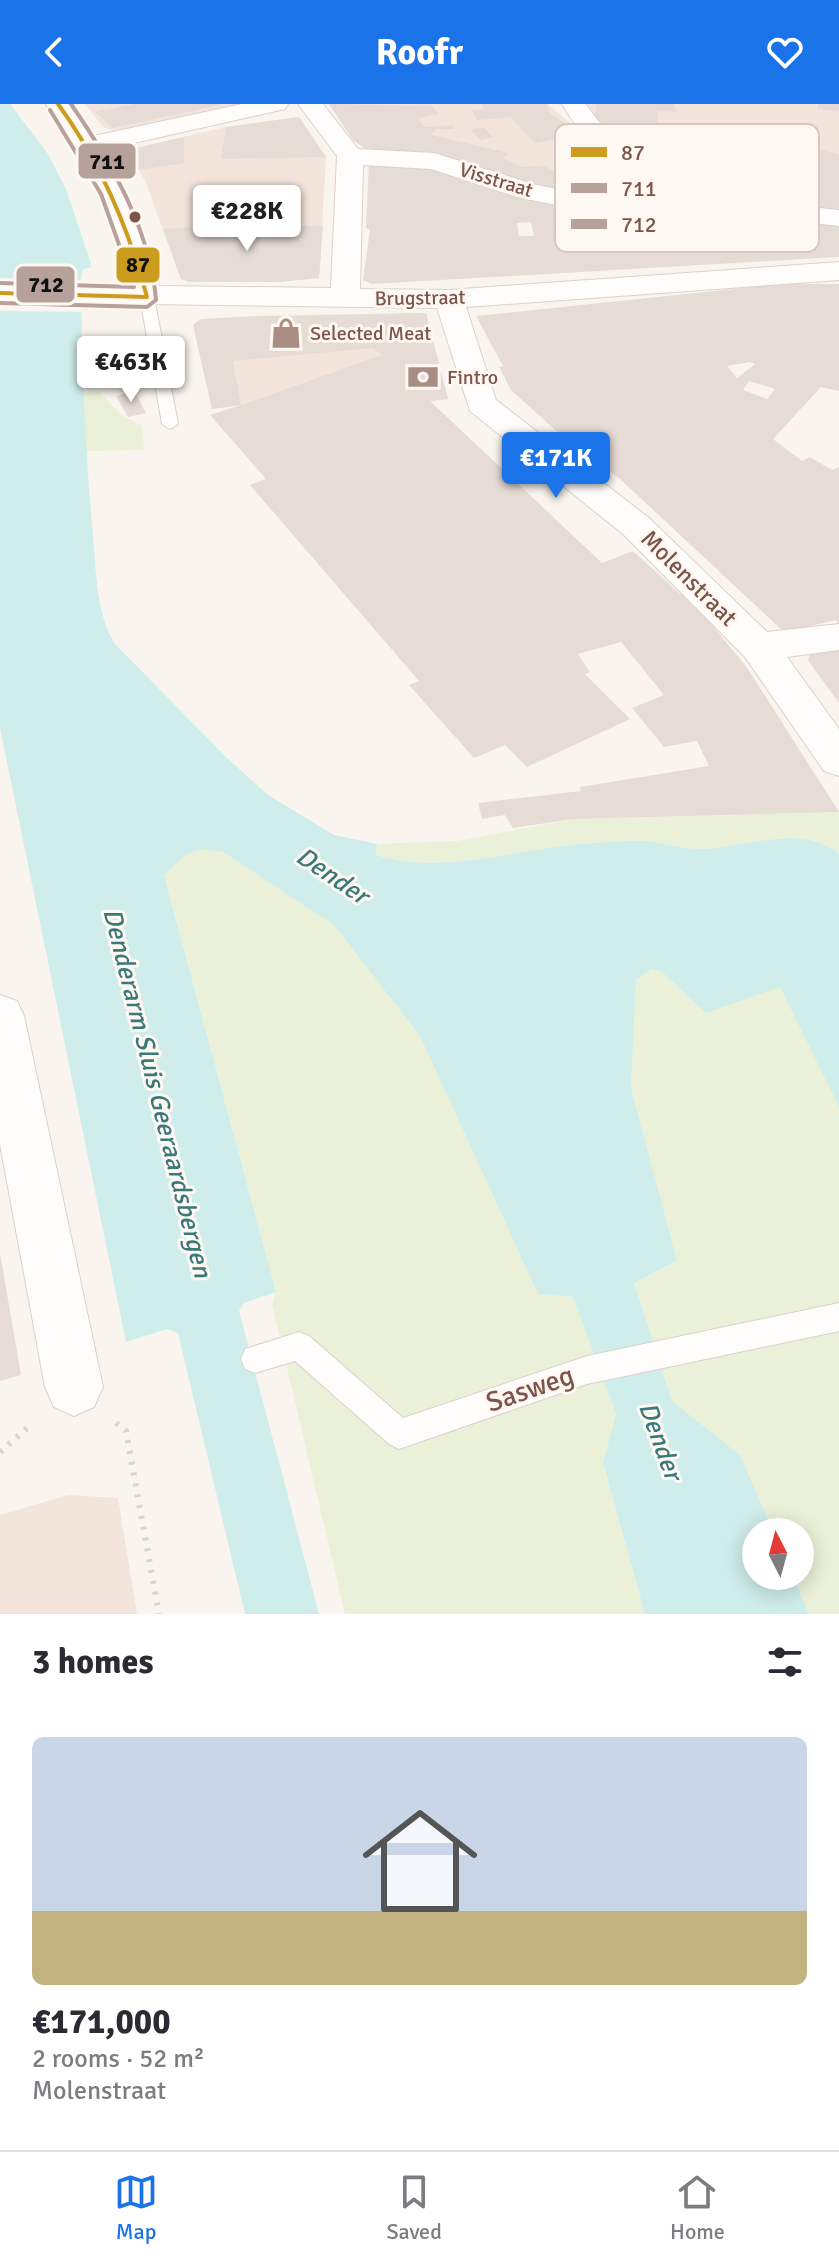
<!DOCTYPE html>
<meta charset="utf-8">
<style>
:root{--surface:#fff;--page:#f2f2f3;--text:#2b2b33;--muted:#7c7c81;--line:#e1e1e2;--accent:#1a73e8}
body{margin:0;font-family:Signika,sans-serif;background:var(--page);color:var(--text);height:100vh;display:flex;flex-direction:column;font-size:30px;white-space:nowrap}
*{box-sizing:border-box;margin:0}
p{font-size:26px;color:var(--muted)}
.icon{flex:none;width:44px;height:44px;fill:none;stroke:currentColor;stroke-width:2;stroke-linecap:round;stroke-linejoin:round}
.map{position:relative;height:1510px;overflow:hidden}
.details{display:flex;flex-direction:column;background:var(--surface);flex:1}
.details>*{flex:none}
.needle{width:52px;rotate:354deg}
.controls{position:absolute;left:742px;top:1414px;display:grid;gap:16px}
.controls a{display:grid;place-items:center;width:72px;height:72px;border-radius:50%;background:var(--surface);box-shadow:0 4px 20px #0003;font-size:40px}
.price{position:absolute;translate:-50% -68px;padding:0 18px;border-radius:8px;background:#fff;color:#222;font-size:26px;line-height:52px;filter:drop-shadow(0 2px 4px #0008)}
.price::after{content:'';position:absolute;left:50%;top:48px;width:24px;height:18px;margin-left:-12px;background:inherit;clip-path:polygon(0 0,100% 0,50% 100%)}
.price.current{background:var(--accent);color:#fff}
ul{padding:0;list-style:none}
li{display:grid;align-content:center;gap:16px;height:424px;padding:0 32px}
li+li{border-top:2px solid var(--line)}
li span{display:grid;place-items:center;height:248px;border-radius:12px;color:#555}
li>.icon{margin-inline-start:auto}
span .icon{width:144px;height:144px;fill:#fffc;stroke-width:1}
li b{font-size:34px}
h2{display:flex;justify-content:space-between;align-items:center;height:96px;padding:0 32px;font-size:34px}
header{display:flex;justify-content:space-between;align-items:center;height:104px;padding:0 32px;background:var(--accent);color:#fff;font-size:36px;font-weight:800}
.menu{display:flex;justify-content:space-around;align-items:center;height:112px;border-top:2px solid var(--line);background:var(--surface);font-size:22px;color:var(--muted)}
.menu a{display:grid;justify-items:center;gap:4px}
.menu .current{color:var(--accent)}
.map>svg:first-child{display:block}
.residential{fill:#f3e5dc}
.green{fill:#eaf1d8}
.water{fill:#cfedeb}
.pier{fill:#faf4ee}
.building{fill:#e7dbd6;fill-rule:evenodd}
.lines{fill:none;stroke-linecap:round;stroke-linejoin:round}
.service-casing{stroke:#d9d1cc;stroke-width:2}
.minor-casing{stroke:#d9d1cc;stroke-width:2}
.path{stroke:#ddd2ce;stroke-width:6;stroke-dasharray:3 8;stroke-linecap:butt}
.service{fill:#fefdfc;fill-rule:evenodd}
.minor{fill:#fefdfc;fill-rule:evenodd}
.bus-1-casing{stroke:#fff8f2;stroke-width:8}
.bus-2-casing{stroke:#fff8f2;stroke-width:8}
.bus-3-casing{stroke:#fff8f2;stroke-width:8}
.bus-1{stroke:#cb9c1e;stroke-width:4}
.bus-2{stroke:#b7a29b;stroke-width:4}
.bus-3{stroke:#b7a29b;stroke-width:4}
.bus-dot{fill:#7c554a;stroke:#fff8f2;stroke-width:3}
.labels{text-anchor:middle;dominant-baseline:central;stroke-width:6;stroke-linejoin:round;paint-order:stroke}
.far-street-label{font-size:20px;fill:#7c554a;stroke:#fff8f2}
.far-poi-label{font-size:20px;fill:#7c554a;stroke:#fff8f2;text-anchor:start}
.street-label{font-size:24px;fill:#7c554a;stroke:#fff8f2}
.water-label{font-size:26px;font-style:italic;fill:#39797a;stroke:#fff8f2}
.near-street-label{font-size:28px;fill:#7c554a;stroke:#fff8f2}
.key{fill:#fff8f2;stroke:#d8c7c0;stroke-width:2}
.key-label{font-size:22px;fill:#7c554a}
.line-badge{stroke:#fff8f2;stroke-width:3}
.pale-badge-label{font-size:22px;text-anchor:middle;font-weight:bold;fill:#111}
</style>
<header><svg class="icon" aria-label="back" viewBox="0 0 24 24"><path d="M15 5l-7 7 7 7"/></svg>Roofr<svg class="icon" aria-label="heart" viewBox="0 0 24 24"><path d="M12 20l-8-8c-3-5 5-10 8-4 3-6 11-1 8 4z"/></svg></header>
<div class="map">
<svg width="839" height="1510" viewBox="0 0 839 1510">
<rect width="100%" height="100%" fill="#faf4ee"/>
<g class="residential">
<polygon points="85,0 244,0 115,27 104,24"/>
<polygon points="329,0 548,0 620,63 638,73 696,93 531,82 457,56 364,44 353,36"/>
<polygon points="588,0 839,0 839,108 700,83 595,13"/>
<polygon points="299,13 326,53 319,174 278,178 181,175 146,79 128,46 225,23"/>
<polygon points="426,209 448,295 430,297 382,252 241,301 212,305 193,221 201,215"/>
<polygon points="68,1391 118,1394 137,1510 0,1510 0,1411"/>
</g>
<g class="green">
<polygon points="99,288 123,312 142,322 144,346 85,347 82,290"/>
<path d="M839 708V750C801 719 748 743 704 745 683 746 663 738 643 737 627 736 610 738 594 739 523 742 446 773 376 751L377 740 457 737 574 715Z"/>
<polygon points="203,743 223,748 334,821 420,932 538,1190 573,1193 616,1310 603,1360 645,1510 345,1510 272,1200 276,1188 164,770 183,752"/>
<polygon points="651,865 661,867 706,909 780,882 839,1003 839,1510 809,1510 793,1472 800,1472 800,1428 774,1428 740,1351 672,1297 634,1179 677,1158 631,985 636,874"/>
</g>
<path class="water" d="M0 0H10L48 50 66 85 92 163 83 165 81 175C82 261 85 346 93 432 96 466 96 508 114 539L226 653 268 691 334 731 377 740 376 751C446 773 523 742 594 739 610 738 627 736 643 737 663 738 684 746 704 745 748 743 801 719 839 750V1003L780 883 706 909 661 867 651 865 636 875 631 984 677 1157 634 1179 672 1297 740 1351 774 1428H756V1472H793L809 1510H645L603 1359 616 1310 573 1193 538 1190 420 932 334 821 223 748C193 741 185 750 164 771L276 1188 244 1199 239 1207 319 1510H245L178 1229 167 1225 126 1238 0 624Z"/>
<polygon class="pier" points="0,174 85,176 85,208 0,207"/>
<g class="building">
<polygon points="135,0 220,0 220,1 113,24 95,8"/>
<path d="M329 0 432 2 439 10 418 14 424 23 452 21 454 25H436L431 31 509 49 503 54 523 63 544 62 560 70 601 54 638 73 696 93 691 104 649 103 531 82 457 56 364 44 353 36ZM590 69 595 73 587 76 604 81 598 85 581 80 587 76 578 73Z"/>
<polygon points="482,0 546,0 550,9 581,31 535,39 510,13 477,16 472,6 485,5"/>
<polygon points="596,0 674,0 677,8 658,7 656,34 673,41 655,50 681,59 701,36 741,37 774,47 788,36 839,51 839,108 700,83 612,41 595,14"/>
<polygon points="818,0 839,0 839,8 817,5"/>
<polygon points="299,13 326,53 221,55 226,23"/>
<polygon points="483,23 493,33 481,36 470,26"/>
<polygon points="180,34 184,34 184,59 138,66 128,46"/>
<path d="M369 58 438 65 498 85 839 120V153L372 180 363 176 370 126 366 124ZM531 118 534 132H519L517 119Z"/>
<polygon points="278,119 288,122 323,122 319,174 278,178 189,178 181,175 163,125"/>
<path d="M781 180H839V287L821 283 773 335 802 357 810 353 832 366 839 363V523L836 516 784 528 619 374 564 334 511 286 499 263 503 262 476 212ZM750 258 755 260 737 274 727 262ZM749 277 775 285 767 295 743 286Z"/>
<path d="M426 209 448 295 430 297 602 459 633 447 680 490 685 488 748 565 839 708 574 715 513 724 505 711 482 715 478 699 581 687 580 683 709 662 697 637 664 643 632 604 664 591 621 538 578 550 590 568 585 570 630 615 527 663 505 641 474 654 409 581 419 577 250 381 266 375 210 311 241 301 212 305 193 221 201 215 256 212ZM373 244 382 251 241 301 233 257Z"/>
<polygon points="134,287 146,309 128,313 116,292"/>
<polygon points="839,544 839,599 808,556 812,546"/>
<polygon points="0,1149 21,1271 0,1277"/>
</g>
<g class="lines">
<defs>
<g id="service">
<polygon points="147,189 154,193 178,320 170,325 162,320 140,193"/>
<polygon points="839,1199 839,1227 587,1280 399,1345 389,1340 295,1257 255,1269 245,1265 241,1255 245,1245 299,1228 309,1232 403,1314 587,1252"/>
</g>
<g id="minor">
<path d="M46 0H71L94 32 242 0H288L285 5 103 46 138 115 159 182 331 184 337 52 298 0H323L358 45 434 49 533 80 594 93 701 98C636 76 598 61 562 0H586C624 59 675 69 734 94 749 100 818 103 839 106V122L736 110 699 115 594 109 517 93 431 65 363 61 360 185 449 186 839 158V176L466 203 496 296 649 414 767 528 839 520V546L787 553 839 625V672L824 667 745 553 623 430 470 307 437 204 0 198V180L129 182C113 113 85 57 46 0Z"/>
<polygon points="0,891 17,897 24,912 103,1283 94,1303 74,1312 54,1303 45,1283 0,1040"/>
</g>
</defs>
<use href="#service" class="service-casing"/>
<use href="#minor" class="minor-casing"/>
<g class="path">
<polyline points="116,1319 126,1327 159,1510"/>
<polyline points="0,1348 33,1319"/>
</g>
<use href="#service" class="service"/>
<use href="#minor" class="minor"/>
<defs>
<path id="bus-1" d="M0 189 147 193C128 122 101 59 58 0"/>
<path id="bus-2" d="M0 199 147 203 156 196C150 125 111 58 71 0"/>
<polyline id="bus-3" points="0,179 134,183 101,90 50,6"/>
</defs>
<use href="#bus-1" class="bus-1-casing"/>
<use href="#bus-2" class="bus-2-casing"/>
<use href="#bus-3" class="bus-3-casing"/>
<use href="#bus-1" class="bus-1"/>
<use href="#bus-2" class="bus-2"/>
<use href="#bus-3" class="bus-3"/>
</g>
<defs>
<symbol id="shop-bare" viewBox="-9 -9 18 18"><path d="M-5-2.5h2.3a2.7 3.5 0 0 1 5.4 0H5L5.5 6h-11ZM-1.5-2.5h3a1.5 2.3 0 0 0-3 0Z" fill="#a88d83" stroke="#fff8f2" stroke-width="2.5" paint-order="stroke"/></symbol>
<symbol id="bank-bare" viewBox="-9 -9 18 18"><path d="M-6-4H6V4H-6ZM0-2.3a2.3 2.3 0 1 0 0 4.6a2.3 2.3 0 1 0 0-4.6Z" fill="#a88d83" stroke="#fff8f2" stroke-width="2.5" paint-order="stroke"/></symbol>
</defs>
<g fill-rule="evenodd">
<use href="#shop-bare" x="264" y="207" width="44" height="44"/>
<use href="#bank-bare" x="401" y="251" width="44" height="44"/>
</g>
<circle class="bus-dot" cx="135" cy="113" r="7"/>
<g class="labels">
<g class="far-street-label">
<text transform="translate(496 76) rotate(17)">Visstraat</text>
<text transform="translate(420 194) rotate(-1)">Brugstraat</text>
</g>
<g class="far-poi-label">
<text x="310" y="229">Selected Meat</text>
<text x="447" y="273">Fintro</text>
</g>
<g class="street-label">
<text transform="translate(689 474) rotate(45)">Molenstraat</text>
</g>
<g class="water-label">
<text transform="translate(332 772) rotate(34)">Dender</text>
<text transform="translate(157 989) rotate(76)">Denderarm Sluis Geeraardsbergen</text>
<text transform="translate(660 1337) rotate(70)">Dender</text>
</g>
<g class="near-street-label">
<text transform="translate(530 1285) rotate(-19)">Sasweg</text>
</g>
</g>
<rect x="555" y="20" width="264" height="128" rx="12" class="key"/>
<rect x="571" y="43" width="36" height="10" fill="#cb9c1e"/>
<rect x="571" y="79" width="36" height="10" fill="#b7a29b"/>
<rect x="571" y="115" width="36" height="10" fill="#b7a29b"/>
<g class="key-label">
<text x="621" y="56">87</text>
<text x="621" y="92">711</text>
<text x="621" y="128">712</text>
</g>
<g class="line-badge">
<rect x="77" y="38" width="60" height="38" rx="8" fill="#b7a29b"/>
<rect x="115" y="142" width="46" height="38" rx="8" fill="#cb9c1e"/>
<rect x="15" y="161" width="61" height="39" rx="8" fill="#b7a29b"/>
</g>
<g class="pale-badge-label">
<text x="107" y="65">711</text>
<text x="138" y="168">87</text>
<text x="46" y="188">712</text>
</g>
</svg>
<div class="controls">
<a><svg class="needle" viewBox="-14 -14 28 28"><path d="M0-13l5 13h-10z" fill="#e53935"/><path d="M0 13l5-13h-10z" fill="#7c7c81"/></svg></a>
</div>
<b class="price" style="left:247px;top:149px">€228K</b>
<b class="price" style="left:131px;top:300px">€463K</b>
<b class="price current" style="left:556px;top:396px">€171K</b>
</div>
<section class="details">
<h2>3 homes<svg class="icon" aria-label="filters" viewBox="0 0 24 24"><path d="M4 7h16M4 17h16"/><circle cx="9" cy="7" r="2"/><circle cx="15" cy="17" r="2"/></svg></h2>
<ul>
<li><span style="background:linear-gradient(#c9d6e8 70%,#c2b280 0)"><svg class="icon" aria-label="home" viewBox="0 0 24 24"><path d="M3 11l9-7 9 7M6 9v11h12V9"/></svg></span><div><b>€171,000</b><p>2 rooms · 52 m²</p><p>Molenstraat</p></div></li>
</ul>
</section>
<nav class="menu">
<a class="current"><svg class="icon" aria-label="map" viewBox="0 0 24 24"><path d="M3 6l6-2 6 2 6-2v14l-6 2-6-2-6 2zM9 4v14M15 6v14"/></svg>Map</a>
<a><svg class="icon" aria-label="saved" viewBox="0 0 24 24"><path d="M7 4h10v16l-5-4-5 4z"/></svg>Saved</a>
<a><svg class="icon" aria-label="home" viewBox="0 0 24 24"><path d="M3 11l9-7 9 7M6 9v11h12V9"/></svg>Home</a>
</nav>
